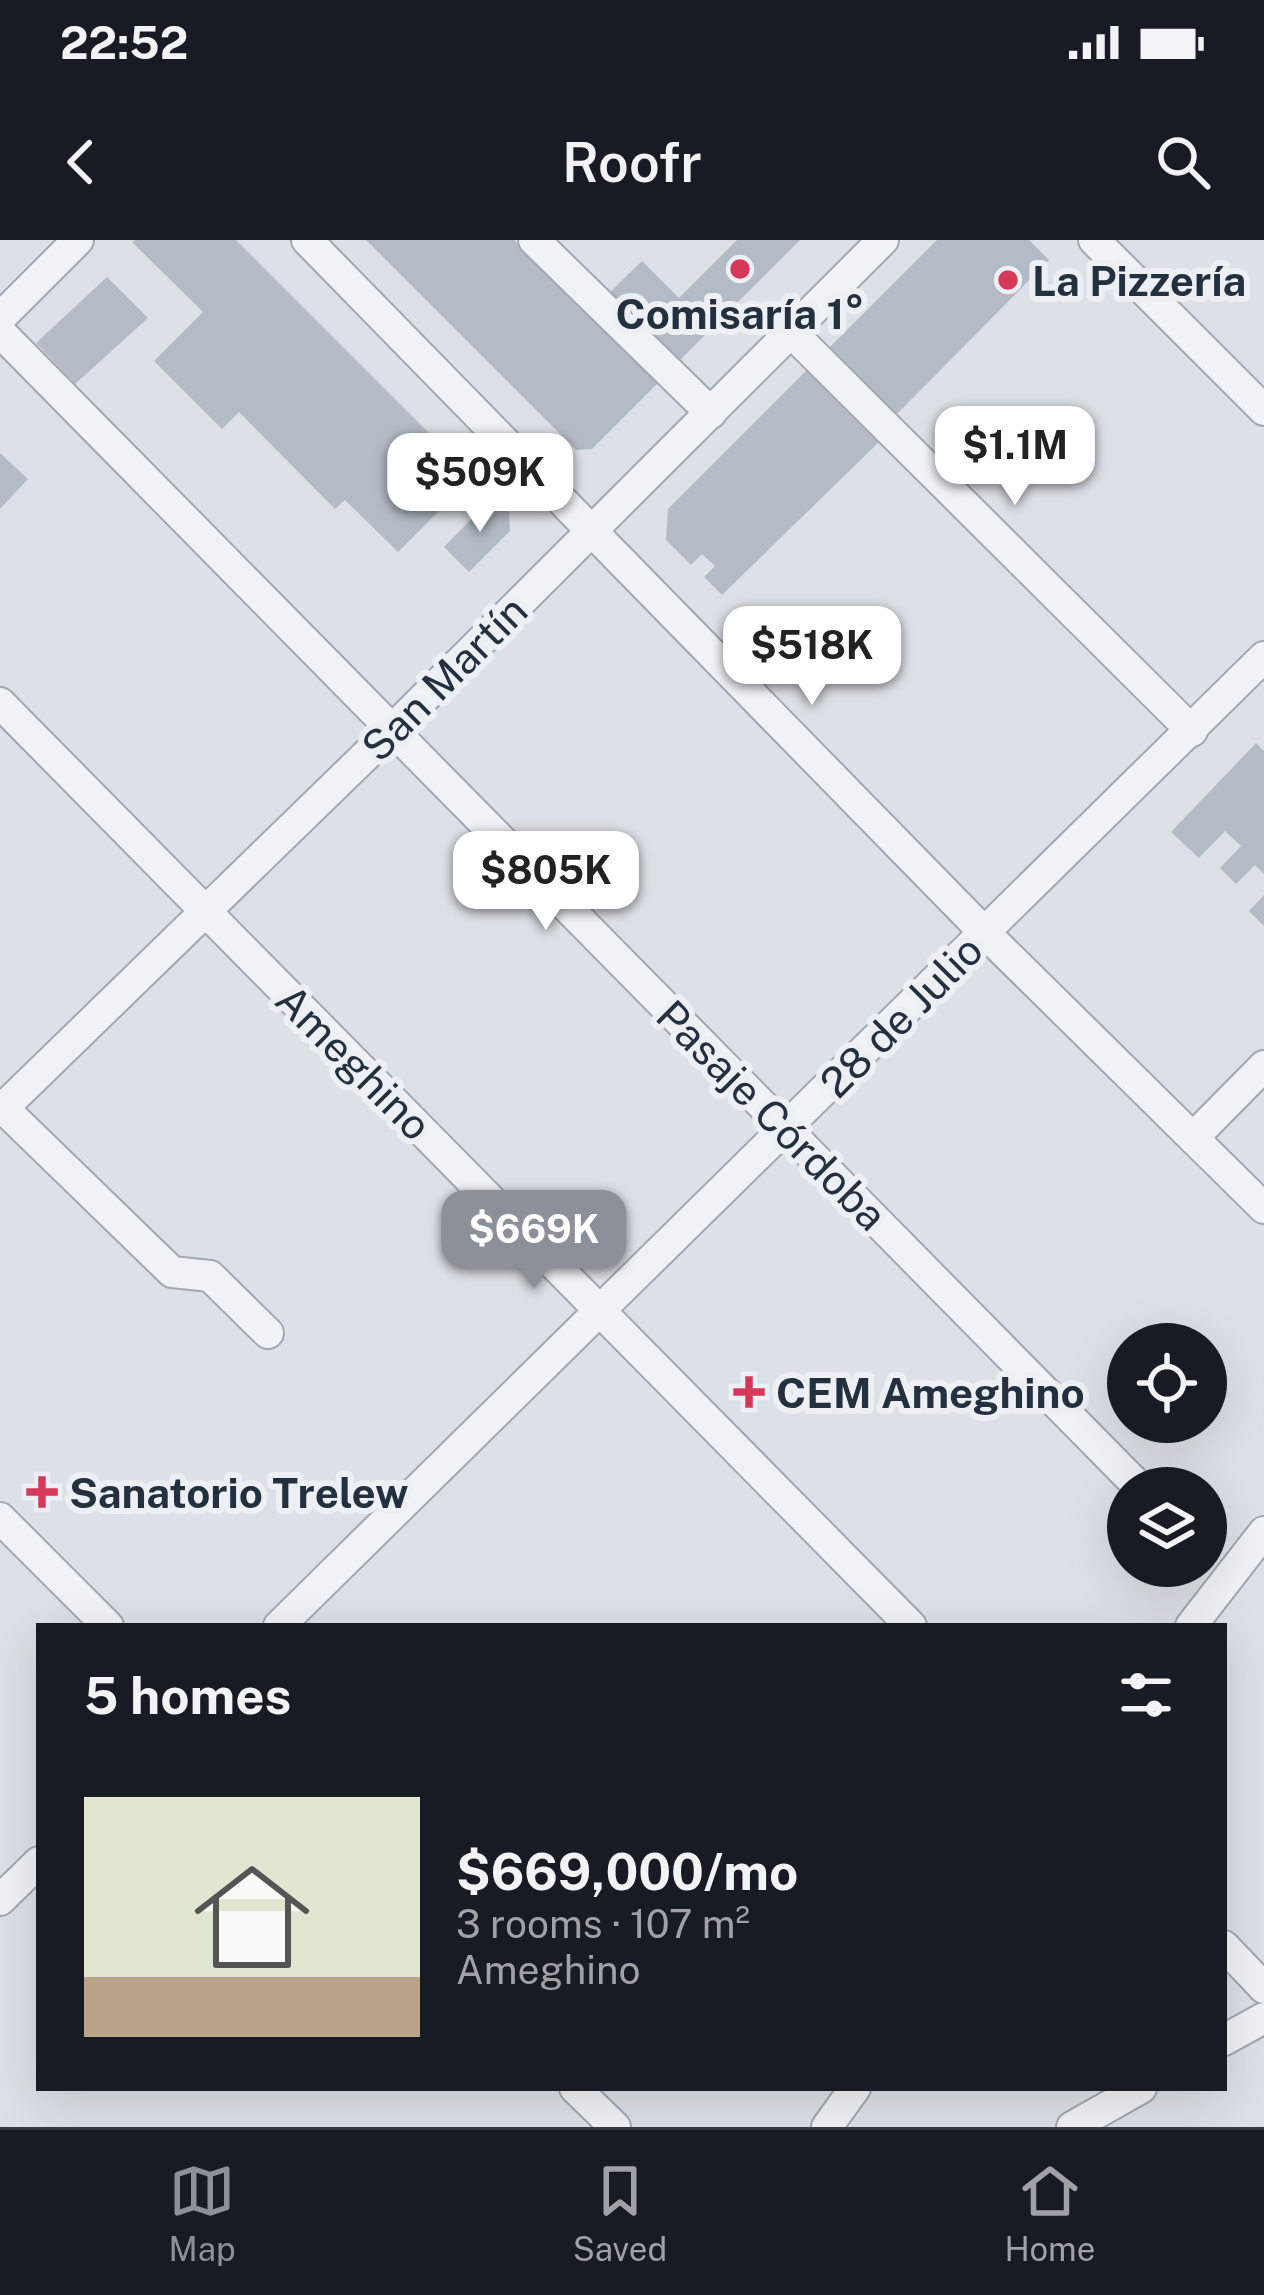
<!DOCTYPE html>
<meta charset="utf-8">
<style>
:root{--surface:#171b24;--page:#20242c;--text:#f1f3f6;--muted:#9ea1a6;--line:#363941;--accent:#8c9099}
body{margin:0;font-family:"Public Sans",sans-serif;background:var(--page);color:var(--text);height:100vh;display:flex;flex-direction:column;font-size:45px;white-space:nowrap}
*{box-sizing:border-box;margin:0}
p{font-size:39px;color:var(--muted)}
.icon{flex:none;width:66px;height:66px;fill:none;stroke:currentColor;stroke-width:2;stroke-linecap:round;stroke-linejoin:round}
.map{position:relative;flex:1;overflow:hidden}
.sheet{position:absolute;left:36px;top:1383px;width:1191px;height:468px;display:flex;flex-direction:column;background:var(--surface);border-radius:0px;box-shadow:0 12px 48px #0002}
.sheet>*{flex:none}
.controls{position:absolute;left:1107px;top:1083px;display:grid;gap:24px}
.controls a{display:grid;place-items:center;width:120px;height:120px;border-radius:50%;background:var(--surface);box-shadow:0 12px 48px #0002;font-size:60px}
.price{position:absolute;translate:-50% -102px;padding:0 27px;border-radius:24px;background:#fff;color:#222;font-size:39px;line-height:78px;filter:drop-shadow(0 3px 6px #0008)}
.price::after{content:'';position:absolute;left:50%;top:72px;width:36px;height:27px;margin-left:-18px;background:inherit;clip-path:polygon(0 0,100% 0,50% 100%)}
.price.selected{background:var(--accent);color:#fff}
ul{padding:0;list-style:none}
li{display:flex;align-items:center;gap:36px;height:300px;padding:0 48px}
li+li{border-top:3px solid var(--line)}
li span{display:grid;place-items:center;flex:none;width:336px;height:240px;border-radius:0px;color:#555}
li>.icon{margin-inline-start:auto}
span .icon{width:144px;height:144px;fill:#fffc;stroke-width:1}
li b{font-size:51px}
h2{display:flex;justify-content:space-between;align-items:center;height:144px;padding:0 48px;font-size:51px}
.status{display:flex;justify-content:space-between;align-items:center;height:84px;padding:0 60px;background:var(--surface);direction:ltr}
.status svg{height:33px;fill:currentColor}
header{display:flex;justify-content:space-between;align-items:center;height:156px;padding:0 48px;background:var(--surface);font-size:54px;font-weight:600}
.tab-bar{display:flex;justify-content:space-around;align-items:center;height:168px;border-top:3px solid var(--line);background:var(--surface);font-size:33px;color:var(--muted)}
.tab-bar a{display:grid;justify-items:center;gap:6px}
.tab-bar .selected{color:var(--accent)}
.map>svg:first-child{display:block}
.building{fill:#b3bbc5}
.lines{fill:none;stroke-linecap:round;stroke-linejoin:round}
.minor-casing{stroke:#a1a8b1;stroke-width:34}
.minor{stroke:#eff2f6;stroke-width:30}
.poi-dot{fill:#d63859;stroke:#ecf0f5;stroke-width:4.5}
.labels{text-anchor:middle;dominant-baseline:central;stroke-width:12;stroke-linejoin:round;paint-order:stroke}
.poi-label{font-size:42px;font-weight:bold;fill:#25303f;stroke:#ecf0f5;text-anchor:start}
.street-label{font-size:42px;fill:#25303f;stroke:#ecf0f5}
</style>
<div class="status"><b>22:52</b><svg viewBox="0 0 49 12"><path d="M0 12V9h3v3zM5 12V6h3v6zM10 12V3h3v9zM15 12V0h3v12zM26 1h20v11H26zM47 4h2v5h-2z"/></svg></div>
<header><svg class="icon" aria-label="back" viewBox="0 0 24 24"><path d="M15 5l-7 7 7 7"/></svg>Roofr<svg class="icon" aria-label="search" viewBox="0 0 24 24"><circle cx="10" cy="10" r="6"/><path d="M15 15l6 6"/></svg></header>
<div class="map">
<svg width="1264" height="1887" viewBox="0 0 1264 1887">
<rect width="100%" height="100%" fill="#dce1e7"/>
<g class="building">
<polygon points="135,0 236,0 473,237 398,312 345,260 335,269 239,172 222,189 154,121 203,72 132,2"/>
<polygon points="366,0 514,0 658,143 592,209 576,210"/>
<polygon points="737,0 800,0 675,125 606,56 642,21 679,58"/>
<polygon points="937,0 1029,0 1049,20 894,177 827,110"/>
<polygon points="107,37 148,78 75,144 36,103"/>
<polygon points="808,129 880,201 722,355 704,337 715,326 702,314 691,325 666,300 668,269"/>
<polygon points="0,213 28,239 0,269"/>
<polygon points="493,257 509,272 510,291 469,332 444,307"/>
<polygon points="1256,503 1264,511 1264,634 1255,625 1236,644 1220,628 1241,606 1225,591 1199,618 1171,592"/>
<polygon points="1264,655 1264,686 1249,671"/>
</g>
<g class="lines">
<defs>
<g id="minor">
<polyline points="307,0 985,693 1264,968"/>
<polyline points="534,0 711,173"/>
<polyline points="1094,0 1264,170"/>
<polyline points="0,78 78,0"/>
<polyline points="0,92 1140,1248"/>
<polyline points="792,93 1192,491"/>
<polyline points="0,463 911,1386"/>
<polyline points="3,868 172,1032 210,1036 268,1093"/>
<polyline points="0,871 392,490 883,0"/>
<polyline points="1193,898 1264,826"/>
<polyline points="0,1278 108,1386"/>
<polyline points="279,1386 1264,417"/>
<polyline points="1191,1386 1264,1292"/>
<polyline points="0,1660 39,1622"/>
<polyline points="1224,1706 1264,1748"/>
<polyline points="1224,1800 1264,1778"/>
<polyline points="575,1848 615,1887"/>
<polyline points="827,1887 855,1848"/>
<polyline points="1072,1887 1141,1848"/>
</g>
</defs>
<use href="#minor" class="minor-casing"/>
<use href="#minor" class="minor"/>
</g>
<g class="poi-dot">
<circle cx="740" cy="29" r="12"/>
<circle cx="1008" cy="40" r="12"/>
<path d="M743 1134h12v12h12v12h-12v12h-12v-12h-12v-12h12z"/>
<path d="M36 1234h12v12h12v12h-12v12h-12v-12h-12v-12h12z"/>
</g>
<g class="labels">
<g class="poi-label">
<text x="1032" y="40">La Pizzería</text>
<text x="740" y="73" text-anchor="middle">Comisaría 1°</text>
<text x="776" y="1152">CEM Ameghino</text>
<text x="69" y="1252">Sanatorio Trelew</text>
</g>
<g class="street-label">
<text transform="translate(444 438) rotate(-45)">San Martín</text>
<text transform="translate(901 776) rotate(-45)">28 de Julio</text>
<text transform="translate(354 822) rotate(45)">Ameghino</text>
<text transform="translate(772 875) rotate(45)">Pasaje Córdoba</text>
</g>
</g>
</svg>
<div class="controls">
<a><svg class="icon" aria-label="locate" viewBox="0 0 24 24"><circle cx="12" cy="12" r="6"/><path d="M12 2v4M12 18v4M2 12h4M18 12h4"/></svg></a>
<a><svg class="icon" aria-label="layers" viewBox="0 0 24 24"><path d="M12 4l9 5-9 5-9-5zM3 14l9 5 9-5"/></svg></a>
</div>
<b class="price" style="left:1015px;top:268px">$1.1M</b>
<b class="price" style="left:480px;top:295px">$509K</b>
<b class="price" style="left:812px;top:468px">$518K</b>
<b class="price" style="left:546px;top:693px">$805K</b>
<b class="price selected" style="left:534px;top:1052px">$669K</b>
<section class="sheet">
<h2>5 homes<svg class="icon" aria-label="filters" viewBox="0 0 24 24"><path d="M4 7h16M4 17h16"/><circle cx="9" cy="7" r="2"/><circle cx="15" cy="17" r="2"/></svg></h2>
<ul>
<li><span style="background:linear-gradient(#dfe7d0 75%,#b9a48a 0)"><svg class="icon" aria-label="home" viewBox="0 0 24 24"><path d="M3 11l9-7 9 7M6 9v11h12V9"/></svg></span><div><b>$669,000/mo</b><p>3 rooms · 107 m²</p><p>Ameghino</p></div></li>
</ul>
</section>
</div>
<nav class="tab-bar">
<a class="selected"><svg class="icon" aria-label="map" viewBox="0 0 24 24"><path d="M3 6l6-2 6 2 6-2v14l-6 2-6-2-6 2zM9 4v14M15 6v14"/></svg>Map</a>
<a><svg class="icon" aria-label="saved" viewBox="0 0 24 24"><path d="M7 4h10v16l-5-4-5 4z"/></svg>Saved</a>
<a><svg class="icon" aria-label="home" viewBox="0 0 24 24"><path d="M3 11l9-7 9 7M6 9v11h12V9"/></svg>Home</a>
</nav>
